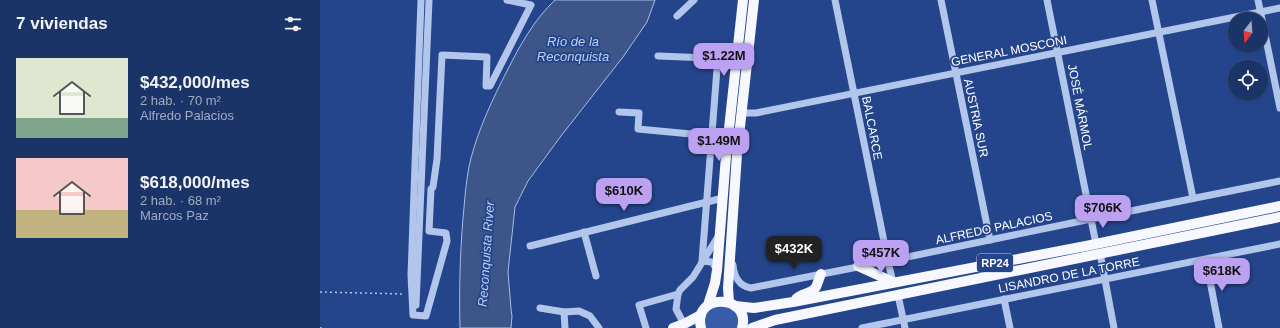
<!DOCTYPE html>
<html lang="es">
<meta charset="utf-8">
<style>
:root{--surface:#1b3468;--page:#283f71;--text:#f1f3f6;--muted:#a0aac0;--line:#394f7c;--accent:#bca0f2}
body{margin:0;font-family:Arial,sans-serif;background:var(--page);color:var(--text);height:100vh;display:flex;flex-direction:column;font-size:15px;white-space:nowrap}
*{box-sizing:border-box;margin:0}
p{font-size:13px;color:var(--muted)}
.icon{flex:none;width:22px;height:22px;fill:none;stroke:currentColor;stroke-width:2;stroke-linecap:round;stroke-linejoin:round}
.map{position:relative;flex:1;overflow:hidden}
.side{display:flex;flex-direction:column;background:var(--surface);width:320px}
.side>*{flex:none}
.needle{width:26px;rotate:197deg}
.tools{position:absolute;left:908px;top:12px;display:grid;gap:8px}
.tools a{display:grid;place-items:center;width:40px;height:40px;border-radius:50%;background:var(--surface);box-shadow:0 1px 3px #0004,0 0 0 1px var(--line);font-size:20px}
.price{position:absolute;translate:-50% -34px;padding:0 9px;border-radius:8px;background:var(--accent);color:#111;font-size:13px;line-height:26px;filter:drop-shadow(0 1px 2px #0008)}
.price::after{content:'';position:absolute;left:50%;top:24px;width:12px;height:9px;margin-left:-6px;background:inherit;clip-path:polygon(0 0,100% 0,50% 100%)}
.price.on{background:#222;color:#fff}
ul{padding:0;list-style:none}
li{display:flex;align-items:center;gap:12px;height:100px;padding:0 16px}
li span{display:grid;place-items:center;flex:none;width:112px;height:80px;border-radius:0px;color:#555}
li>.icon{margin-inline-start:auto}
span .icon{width:48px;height:48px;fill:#fffc;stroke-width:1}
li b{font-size:17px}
h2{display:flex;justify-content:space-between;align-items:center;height:48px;padding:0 16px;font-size:17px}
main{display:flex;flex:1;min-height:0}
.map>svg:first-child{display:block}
.green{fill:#385da8}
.water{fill:#3d5588;stroke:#a6beeb}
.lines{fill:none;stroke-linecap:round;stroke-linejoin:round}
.path{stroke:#b2c5ea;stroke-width:1.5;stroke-dasharray:2 3;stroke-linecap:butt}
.minor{stroke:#b2c5ea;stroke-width:7}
.major{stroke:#f6f8fe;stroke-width:10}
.labels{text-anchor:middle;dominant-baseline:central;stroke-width:3.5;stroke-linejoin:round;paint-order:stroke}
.shield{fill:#24458b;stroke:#bdc7dc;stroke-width:1}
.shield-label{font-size:11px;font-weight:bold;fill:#fff}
.street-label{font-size:12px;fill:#fff;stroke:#24458b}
.water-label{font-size:13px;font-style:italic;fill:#becff1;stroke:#24458b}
</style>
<main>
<section class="side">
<h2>7 viviendas<svg class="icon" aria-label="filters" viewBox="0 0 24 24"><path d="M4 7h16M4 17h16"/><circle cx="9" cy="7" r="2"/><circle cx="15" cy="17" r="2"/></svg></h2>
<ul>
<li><span style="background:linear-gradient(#dfe7d0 75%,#7fa58c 0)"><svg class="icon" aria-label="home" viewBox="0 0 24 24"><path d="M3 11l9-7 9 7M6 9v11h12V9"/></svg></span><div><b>$432,000/mes</b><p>2 hab. · 70 m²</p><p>Alfredo Palacios</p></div></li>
<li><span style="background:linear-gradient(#f6c9c9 65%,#c2b280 0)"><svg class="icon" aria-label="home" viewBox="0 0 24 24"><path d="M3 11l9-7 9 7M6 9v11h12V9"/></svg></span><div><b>$618,000/mes</b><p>2 hab. · 68 m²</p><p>Marcos Paz</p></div></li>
</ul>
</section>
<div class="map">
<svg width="960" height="328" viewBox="0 0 960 328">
<rect width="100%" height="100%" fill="#24458b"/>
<path class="green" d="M396 305 413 308 419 318V328H385C384 315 385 313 396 305Z"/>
<path class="water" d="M235 0H335L327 22 303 57 241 136 208 181 195 207 188 272 191 309 192 316 191 328H140C139 291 140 255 143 218 145 198 146 178 151 158 159 128 173 98 187 71 200 45 214 20 235 0Z"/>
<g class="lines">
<g class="path">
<polyline points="0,292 84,294"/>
<polyline points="0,328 4,328"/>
</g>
<g class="minor">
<polyline points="101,0 91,275 93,315 106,316 127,241 126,233 109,231 111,189 113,187 117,159 122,55 167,57 166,86 170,86 211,5 187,0"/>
<polyline points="515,0 569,266 573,282"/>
<polyline points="621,0 670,240"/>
<polyline points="727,0 776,244"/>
<polyline points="832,0 873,198"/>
<polyline points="938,0 960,108"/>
<polyline points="357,16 374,0"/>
<polyline points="338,56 414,59"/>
<polyline points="299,112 319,113 318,129 392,136"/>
<polyline points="422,113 436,113 960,8"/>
<polyline points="264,232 276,276"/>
<polyline points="210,246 403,198"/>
<polyline points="780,253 794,328"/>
<polyline points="886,260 899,328"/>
<path d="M413 265C414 276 419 286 431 288L568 261 771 219 960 181"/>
<polyline points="397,270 392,262 382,261 397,69 402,64 416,63"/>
<polyline points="578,295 585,328"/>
<polyline points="684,299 690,328"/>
<polyline points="96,305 109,0"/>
<polyline points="220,308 244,312 259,311 270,316 279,328"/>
<polyline points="244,312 245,328"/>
<polyline points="364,324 356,309 358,294 360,290 373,277 399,235"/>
<polyline points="326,328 319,305 358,294"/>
<polyline points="542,328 960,244"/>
</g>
<g class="major">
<polyline points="538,266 573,282"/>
<path d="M476 299C481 293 492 294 496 287 498 283 499 278 501 274"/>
<polyline points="409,302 408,288 417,154 434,0"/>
<polyline points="388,305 395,283 397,270 406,156 423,0"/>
<polyline points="415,306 434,308 473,302 766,246 960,206"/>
<polyline points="353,328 364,324 381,315"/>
<path d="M381 328C372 291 432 295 422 328"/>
<polyline points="432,328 455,320 960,217"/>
</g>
</g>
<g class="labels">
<rect class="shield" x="657" y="254" width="36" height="18" rx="3"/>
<g class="shield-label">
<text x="675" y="263">RP24</text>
</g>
<g class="street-label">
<text transform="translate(689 51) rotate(-11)">GENERAL MOSCONI</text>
<text transform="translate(760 107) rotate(79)">JOSÉ MÁRMOL</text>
<text transform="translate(656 118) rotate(78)">AUSTRIA SUR</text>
<text transform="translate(552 128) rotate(79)">BALCARCE</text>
<text transform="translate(674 228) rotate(-12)">ALFREDO PALACIOS</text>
<text transform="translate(749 275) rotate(-11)">LISANDRO DE LA TORRE</text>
</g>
<g class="water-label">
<text x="253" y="41">Río de la<tspan x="253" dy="15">Reconquista</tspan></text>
<text transform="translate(166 254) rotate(-86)">Reconquista River</text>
</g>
</g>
</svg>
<div class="tools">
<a><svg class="needle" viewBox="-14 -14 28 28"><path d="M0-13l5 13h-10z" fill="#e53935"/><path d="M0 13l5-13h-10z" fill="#a0aac0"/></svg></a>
<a><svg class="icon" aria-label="locate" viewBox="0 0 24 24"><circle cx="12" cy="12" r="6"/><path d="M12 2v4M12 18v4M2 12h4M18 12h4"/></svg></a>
</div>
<b class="price" style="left:404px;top:77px">$1.22M</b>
<b class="price" style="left:399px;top:162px">$1.49M</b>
<b class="price" style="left:304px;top:212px">$610K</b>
<b class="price" style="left:783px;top:229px">$706K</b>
<b class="price on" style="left:474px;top:270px">$432K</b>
<b class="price" style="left:561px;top:274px">$457K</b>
<b class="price" style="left:902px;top:292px">$618K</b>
</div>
</main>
